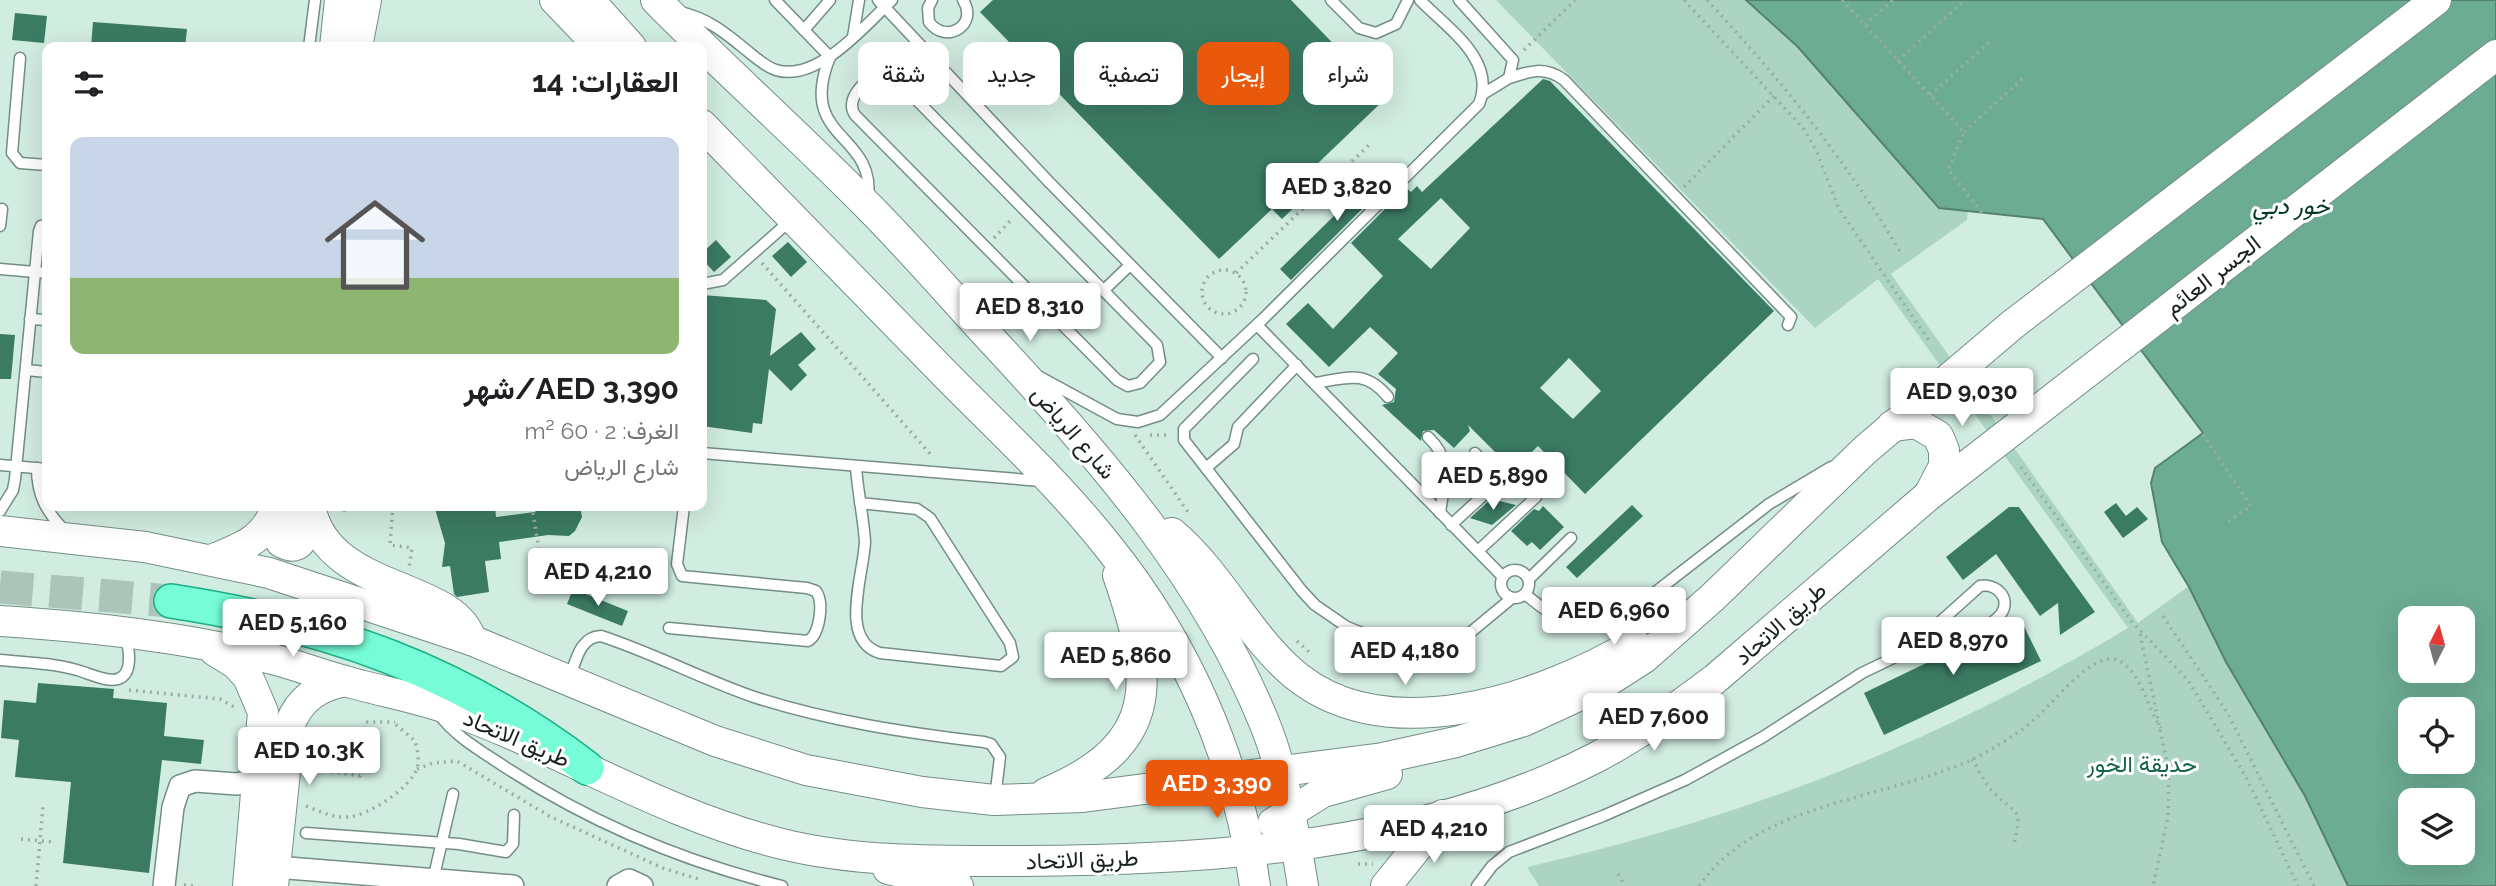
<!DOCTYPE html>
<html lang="ar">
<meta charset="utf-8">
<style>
:root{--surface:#fff;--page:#f6f6f6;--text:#202124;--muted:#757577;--accent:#ea580c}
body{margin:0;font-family:Raleway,Vazirmatn,sans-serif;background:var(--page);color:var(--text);direction:rtl;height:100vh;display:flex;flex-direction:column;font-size:26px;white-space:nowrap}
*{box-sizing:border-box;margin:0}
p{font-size:23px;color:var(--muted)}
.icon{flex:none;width:38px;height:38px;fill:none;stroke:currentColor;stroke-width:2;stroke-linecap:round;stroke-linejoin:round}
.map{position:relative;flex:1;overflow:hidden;direction:ltr}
.side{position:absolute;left:42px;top:42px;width:665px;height:469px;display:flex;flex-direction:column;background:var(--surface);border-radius:14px;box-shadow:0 7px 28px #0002;direction:rtl}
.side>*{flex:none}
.banner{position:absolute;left:728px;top:42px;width:665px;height:63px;direction:rtl;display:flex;gap:14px}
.needle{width:46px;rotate:6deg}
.fabs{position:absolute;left:2398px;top:606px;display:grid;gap:14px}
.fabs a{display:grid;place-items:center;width:77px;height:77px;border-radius:14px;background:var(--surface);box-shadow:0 7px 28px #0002;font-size:35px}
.price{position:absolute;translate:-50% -60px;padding:0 16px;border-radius:7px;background:#fff;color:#222;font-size:23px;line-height:46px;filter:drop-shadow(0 2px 4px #0008)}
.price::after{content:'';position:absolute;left:50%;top:42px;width:21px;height:16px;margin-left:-10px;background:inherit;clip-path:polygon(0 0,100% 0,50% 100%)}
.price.current{background:var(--accent);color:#fff}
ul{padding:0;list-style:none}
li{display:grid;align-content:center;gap:14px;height:371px;padding:0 28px}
li span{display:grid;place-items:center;height:217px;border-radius:14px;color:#555}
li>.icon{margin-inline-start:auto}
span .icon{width:126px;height:126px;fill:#fffc;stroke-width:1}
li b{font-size:30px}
h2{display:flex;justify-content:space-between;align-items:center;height:84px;padding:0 28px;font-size:30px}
.chip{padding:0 24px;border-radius:14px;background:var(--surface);box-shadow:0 7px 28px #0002;font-size:24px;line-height:63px}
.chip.current{background:var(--accent);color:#fff}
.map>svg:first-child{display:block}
.green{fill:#abd5c2}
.water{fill:#6cac93;stroke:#538370;stroke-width:2;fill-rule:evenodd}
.building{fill:#3b7b63;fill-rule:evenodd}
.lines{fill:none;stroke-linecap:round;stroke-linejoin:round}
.primary-tunnel{stroke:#acc4b9;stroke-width:33;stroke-dasharray:33 17;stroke-linecap:butt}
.lane-casing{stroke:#758e83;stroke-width:13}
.street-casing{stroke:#758e83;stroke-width:24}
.secondary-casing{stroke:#758e83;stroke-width:32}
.primary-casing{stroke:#1aaf85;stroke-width:36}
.path{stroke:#98aea4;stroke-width:3.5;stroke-dasharray:2 5;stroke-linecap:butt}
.lane{stroke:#fff;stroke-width:10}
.street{stroke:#fff;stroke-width:21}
.secondary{stroke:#fff;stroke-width:30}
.primary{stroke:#76fcd7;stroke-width:33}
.labels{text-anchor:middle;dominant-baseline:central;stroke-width:6;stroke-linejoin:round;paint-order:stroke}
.street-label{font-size:23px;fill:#19231e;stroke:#fff}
.park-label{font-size:23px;fill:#13644b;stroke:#fff}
.water-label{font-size:24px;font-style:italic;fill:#003827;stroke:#fff}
</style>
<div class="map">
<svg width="2496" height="886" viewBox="0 0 2496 886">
<rect width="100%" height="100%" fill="#d1ece0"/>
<path class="green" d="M1496 0H1746L1798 46 1939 208 1968 211 1967 220 1891 274 2138 623 2189 586 2215 642 2320 823 2348 886H1539L1527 867C1744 818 1937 743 2128 628L1878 279 1815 328Z"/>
<path class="water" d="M1746 0H2496V886H2348L2305 796 2226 662 2189 587 2162 542 2151 483 2155 468 2203 433 2043 219 1939 208 1798 47ZM2410 618H2462V670H2410ZM2410 709H2462V761H2410ZM2410 800H2462V852H2410Z"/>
<g class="building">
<polygon points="993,0 1291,0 1386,98 1314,167 1325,178 1282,219 1272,209 1219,259 980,12"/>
<polygon points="15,13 47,16 44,43 12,40"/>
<polygon points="93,22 187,29 185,47 91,47"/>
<path d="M1543 79 1550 81 1774 311 1585 494 1538 446 1513 470 1468 425 1470 431 1454 448 1434 430 1423 431 1421 441 1382 405 1394 402 1396 389 1378 374 1398 353 1370 327 1329 367 1286 324 1308 303 1333 329 1383 276 1351 243 1406 188 1411 192 1417 186 1422 192ZM1441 198 1470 228 1431 269 1398 239ZM1569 358 1601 391 1573 419 1540 388Z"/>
<polygon points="1387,167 1395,176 1291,280 1280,269 1343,207 1339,202 1352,191 1356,195"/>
<polygon points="716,240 731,257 714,272 702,259 702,253"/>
<polygon points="788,242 807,262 791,277 772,256"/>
<polygon points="702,295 766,300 776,309 770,356 801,332 816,349 798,365 807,375 791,391 769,369 762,424 753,423 752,433 702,426"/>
<polygon points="0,334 15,335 11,379 0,379"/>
<polygon points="1491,499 1516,505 1492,525 1470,518"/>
<polygon points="2116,503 2126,516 2137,507 2148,519 2123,538 2104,512"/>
<polygon points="1632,505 1643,516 1577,578 1566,567"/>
<polygon points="455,506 495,506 496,517 535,512 539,506 580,506 582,517 575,531 569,536 548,535 499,542 501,559 485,561 489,592 457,597 454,594 450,566 442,567 445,543 435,509"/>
<polygon points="1543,506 1564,527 1540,550 1532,542 1527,546 1511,531 1534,509 1539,511"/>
<polygon points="2009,507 2019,507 2095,612 2060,635 2058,603 2040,616 1996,554 1963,580 1946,557"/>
<polygon points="573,589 628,611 622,626 567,604"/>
<polygon points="2020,618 2041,661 1884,735 1864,693"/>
<polygon points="38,683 114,689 113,698 167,703 164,736 204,740 201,764 162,760 149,873 63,863 71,782 15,777 19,740 1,738 4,700 36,703"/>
</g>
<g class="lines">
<polyline class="primary-tunnel" points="0,587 171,601"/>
<defs>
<g id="lane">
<polyline points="775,0 830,57"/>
<polyline points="878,0 1049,182 1222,358"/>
<path d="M932 0 928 8 929 22C946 45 979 25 963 0"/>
<polyline points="1331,0 1359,28 1376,33 1396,24 1408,0"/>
<polyline points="1459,0 1513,60 1509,78 1483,94"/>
<path d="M680 12C707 18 724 32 745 49 755 57 764 66 776 70 817 83 866 25 892 0"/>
<polyline points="804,30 830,0"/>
<polyline points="853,37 859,0"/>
<polyline points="309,47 315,0"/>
<path d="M830 57C796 140 876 132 868 198"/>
<polyline points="20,58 12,153 20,163 47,165"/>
<path d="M877 75H888L897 80 1157 345 1160 362 1140 383 1128 386 1117 380 855 115C845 100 863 81 877 75Z"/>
<path d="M1509 78C1530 71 1545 66 1564 80L1791 317 1788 325"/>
<polyline points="0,226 2,209"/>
<polyline points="0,269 47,273"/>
<polyline points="702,284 723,280 791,220"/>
<polyline points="1104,290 1130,265"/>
<polyline points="30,319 47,320"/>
<polyline points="1257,325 1503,577"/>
<polyline points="1253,359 1184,429 1184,440 1302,591 1315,605 1347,627 1414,654 1431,656 1448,651 1512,598"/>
<polyline points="26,370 47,372"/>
<path d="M1038 376 1117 419 1138 422 1160 415 1264 318 1479 104C1497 60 1447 28 1420 0"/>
<path d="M1315 383C1347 378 1365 369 1388 397"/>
<path d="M1428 437C1453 460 1444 483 1440 513"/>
<polyline points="702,453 1041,481"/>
<polyline points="0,465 47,469"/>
<path d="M37 468C37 495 46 511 64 530"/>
<path d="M856 468C858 492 863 516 865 541 864 575 838 640 880 653L1001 666 1013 657 1010 643 930 518 917 509 860 503"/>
<polyline points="1206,468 1234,444 1238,427 1297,365"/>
<polyline points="0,511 13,490 15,479 39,231 41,226 47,225"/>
<polyline points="1451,525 1499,481 1475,453"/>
<polyline points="1478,551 1536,497"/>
<circle cx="1515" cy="584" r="14"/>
<polyline points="1529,579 1571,538"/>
<path d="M1980 586C1996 583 2012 598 2001 614 1993 625 1957 642 1944 638L1939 630 1941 621Z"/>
<path d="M1525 594C1561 624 1588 640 1631 611L1769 504 1831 467"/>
<path d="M669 628 808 641C820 634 824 602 816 591L807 588 682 576 677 564 684 506"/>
<path d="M0 660C29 663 59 663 86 673 95 676 108 682 118 679 134 674 129 647 125 635"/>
<path d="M569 679C576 662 579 637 601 636 653 653 702 679 754 697 828 721 907 733 984 742L991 744 1000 757 995 798"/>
<path d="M438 713C454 735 476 748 499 763 586 821 681 861 782 886"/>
<polyline points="306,833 459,844 506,852 513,844 514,815"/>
<polyline points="433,880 453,794"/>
<polyline points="1477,886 1492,866 1509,852 1603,816 1685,780 1763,737 1862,673 1941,635"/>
</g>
<g id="street">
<polyline points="263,866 513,886"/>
<polyline points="164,886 173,807 180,786 195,781 237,784 259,779"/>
<polyline points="618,886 629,880 642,886"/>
</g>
<g id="secondary">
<polyline points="555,0 600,47"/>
<polyline points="589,0 631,47"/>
<path d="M656 0C724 69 797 134 866 204 913 251 957 303 1003 352 1106 464 1206 580 1264 722 1285 773 1294 832 1303 886"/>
<polyline points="335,47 340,0"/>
<polyline points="357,47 366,0"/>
<path d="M702 125C782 207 862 289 943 372 998 428 1058 483 1107 545 1187 644 1238 760 1255 886"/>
<polyline points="1892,426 1916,423 1938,436 1944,450 1944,466 1930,493"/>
<path d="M286 506 279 537 281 542C308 557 304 523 305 506"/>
<path d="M310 506C326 594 455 581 471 640"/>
<polyline points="0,531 145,547 269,573 471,640 715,741 806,770 922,792 994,800 1083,797 1383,758 1456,742 1524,721 1602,685 1644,658 1713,597 1865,450 2012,325 2436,0"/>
<path d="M1172 533C1218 572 1243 626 1286 667 1378 755 1541 699 1635 643"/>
<path d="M211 560C243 547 265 540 277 506"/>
<path d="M0 621C92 627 186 637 276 660 299 666 322 675 345 681 379 691 415 697 449 709 562 750 664 815 782 844 859 863 945 861 1024 861 1215 860 1421 847 1595 758 1637 736 1677 708 1715 679L1929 495 2496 55"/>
<polyline points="215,651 236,664 248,677 263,712 248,886"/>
<path d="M1046 793C1162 744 1154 680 1118 575"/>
<polyline points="1273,823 1323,792 1387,774"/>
<polyline points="888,869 958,886"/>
<path d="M273 886 290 724C300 698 319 686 345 681"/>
<polyline points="1386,886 1443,815"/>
</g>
<path id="primary" d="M171 601C329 625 460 671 587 768"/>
</defs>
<use href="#lane" class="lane-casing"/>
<use href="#street" class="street-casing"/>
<use href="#secondary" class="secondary-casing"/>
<use href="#primary" class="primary-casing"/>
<g class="path">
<polyline points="1684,0 1803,128 1816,150 1839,209 1930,342"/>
<path d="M1707 0C1781 80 1847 161 1902 255"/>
<polyline points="1842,0 1964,132 1948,169 1982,213"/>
<polyline points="1865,25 1893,0"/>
<polyline points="1524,50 1575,0"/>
<polyline points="860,51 870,65"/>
<polyline points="1898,61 1965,0"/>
<polyline points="1930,95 1991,41"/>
<polyline points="1964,132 2024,77"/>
<polyline points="1684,187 1774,96"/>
<polyline points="994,238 1013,218"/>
<polyline points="762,263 933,457"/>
<circle cx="1224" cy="292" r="22"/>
<polyline points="1236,273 1370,144"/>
<polyline points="2203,434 2251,506 2227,522"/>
<polyline points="1135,435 1190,515"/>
<polyline points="1150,435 1170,435"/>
<polyline points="2021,467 2132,622 2188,680 2246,777 2298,886"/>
<polyline points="393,506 390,545 412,548 409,568"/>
<polyline points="532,506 545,588"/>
<polyline points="344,512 345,506"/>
<polyline points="2163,616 2227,712 2314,886"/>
<polyline points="2140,634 2169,772 2168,817 2153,886"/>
<polyline points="1297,641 1309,652"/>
<polyline points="129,690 220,699 234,707"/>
<path d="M1972 759C1979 770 1984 783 1994 793 2016 815 2023 806 2014 844"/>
<polyline points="310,769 360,776 366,722 395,722"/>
<polyline points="417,769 433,763 457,761 551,817 665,869 699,879"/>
<path d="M306 806C320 811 332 818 348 817 368 816 411 788 417 768 420 760 417 749 415 741L395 724"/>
<polyline points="21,839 53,842"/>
<polyline points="1358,864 1373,864"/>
<polyline points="1618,874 1625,886"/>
<polyline points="184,885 198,886"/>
<polyline points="36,886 43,806"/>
<path d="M1699 886C1761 798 1893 801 1983 754 1999 745 2014 736 2028 725 2048 710 2085 659 2110 659 2138 659 2146 707 2161 728"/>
</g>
<use href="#lane" class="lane"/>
<use href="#street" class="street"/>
<use href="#secondary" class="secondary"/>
<use href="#primary" class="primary"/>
</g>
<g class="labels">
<g class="street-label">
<text transform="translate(2212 275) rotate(-38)">الجسر العائم</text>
<text transform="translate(1074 432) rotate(49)">شارع الرياض</text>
<text transform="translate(1780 623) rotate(-41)">طريق الاتحاد</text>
<text transform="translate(517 738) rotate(23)">طريق الاتحاد</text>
<text transform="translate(1082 859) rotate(-2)">طريق الاتحاد</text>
</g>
<g class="park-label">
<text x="2142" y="763">حديقة الخور</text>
</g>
<g class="water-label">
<text x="2291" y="205">خور دبي</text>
</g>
</g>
</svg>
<div class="fabs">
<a><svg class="needle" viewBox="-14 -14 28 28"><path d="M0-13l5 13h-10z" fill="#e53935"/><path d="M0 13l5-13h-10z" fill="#757577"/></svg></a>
<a><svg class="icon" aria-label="locate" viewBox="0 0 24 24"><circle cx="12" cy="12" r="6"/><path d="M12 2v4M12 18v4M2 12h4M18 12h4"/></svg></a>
<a><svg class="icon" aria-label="layers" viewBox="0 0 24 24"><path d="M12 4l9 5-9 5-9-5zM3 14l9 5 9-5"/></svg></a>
</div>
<b class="price" style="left:1337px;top:223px">AED 3,820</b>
<b class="price" style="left:1030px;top:343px">AED 8,310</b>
<b class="price" style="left:1962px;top:428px">AED 9,030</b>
<b class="price" style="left:1493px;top:512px">AED 5,890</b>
<b class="price" style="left:598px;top:608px">AED 4,210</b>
<b class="price" style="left:1614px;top:647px">AED 6,960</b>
<b class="price" style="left:293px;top:659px">AED 5,160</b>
<b class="price" style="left:1953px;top:677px">AED 8,970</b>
<b class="price" style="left:1405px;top:687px">AED 4,180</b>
<b class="price" style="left:1116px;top:692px">AED 5,860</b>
<b class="price" style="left:1654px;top:753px">AED 7,600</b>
<b class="price" style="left:309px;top:787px">AED 10.3K</b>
<b class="price current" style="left:1217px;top:820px">AED 3,390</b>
<b class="price" style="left:1434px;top:865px">AED 4,210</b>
<div class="banner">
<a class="chip">شراء</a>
<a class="chip current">إيجار</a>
<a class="chip">تصفية</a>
<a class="chip">جديد</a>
<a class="chip">شقة</a>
</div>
<section class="side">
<h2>العقارات: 14<svg class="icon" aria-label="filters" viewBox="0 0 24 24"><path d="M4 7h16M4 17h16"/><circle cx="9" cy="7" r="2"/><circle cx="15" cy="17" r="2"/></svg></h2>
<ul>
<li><span style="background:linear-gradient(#c9d6e8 65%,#8fb573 0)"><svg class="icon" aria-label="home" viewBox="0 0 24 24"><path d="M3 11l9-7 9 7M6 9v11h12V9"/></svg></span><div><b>AED 3,390/شهر</b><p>الغرف: 2 · 60 m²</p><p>شارع الرياض</p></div></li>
</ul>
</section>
</div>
